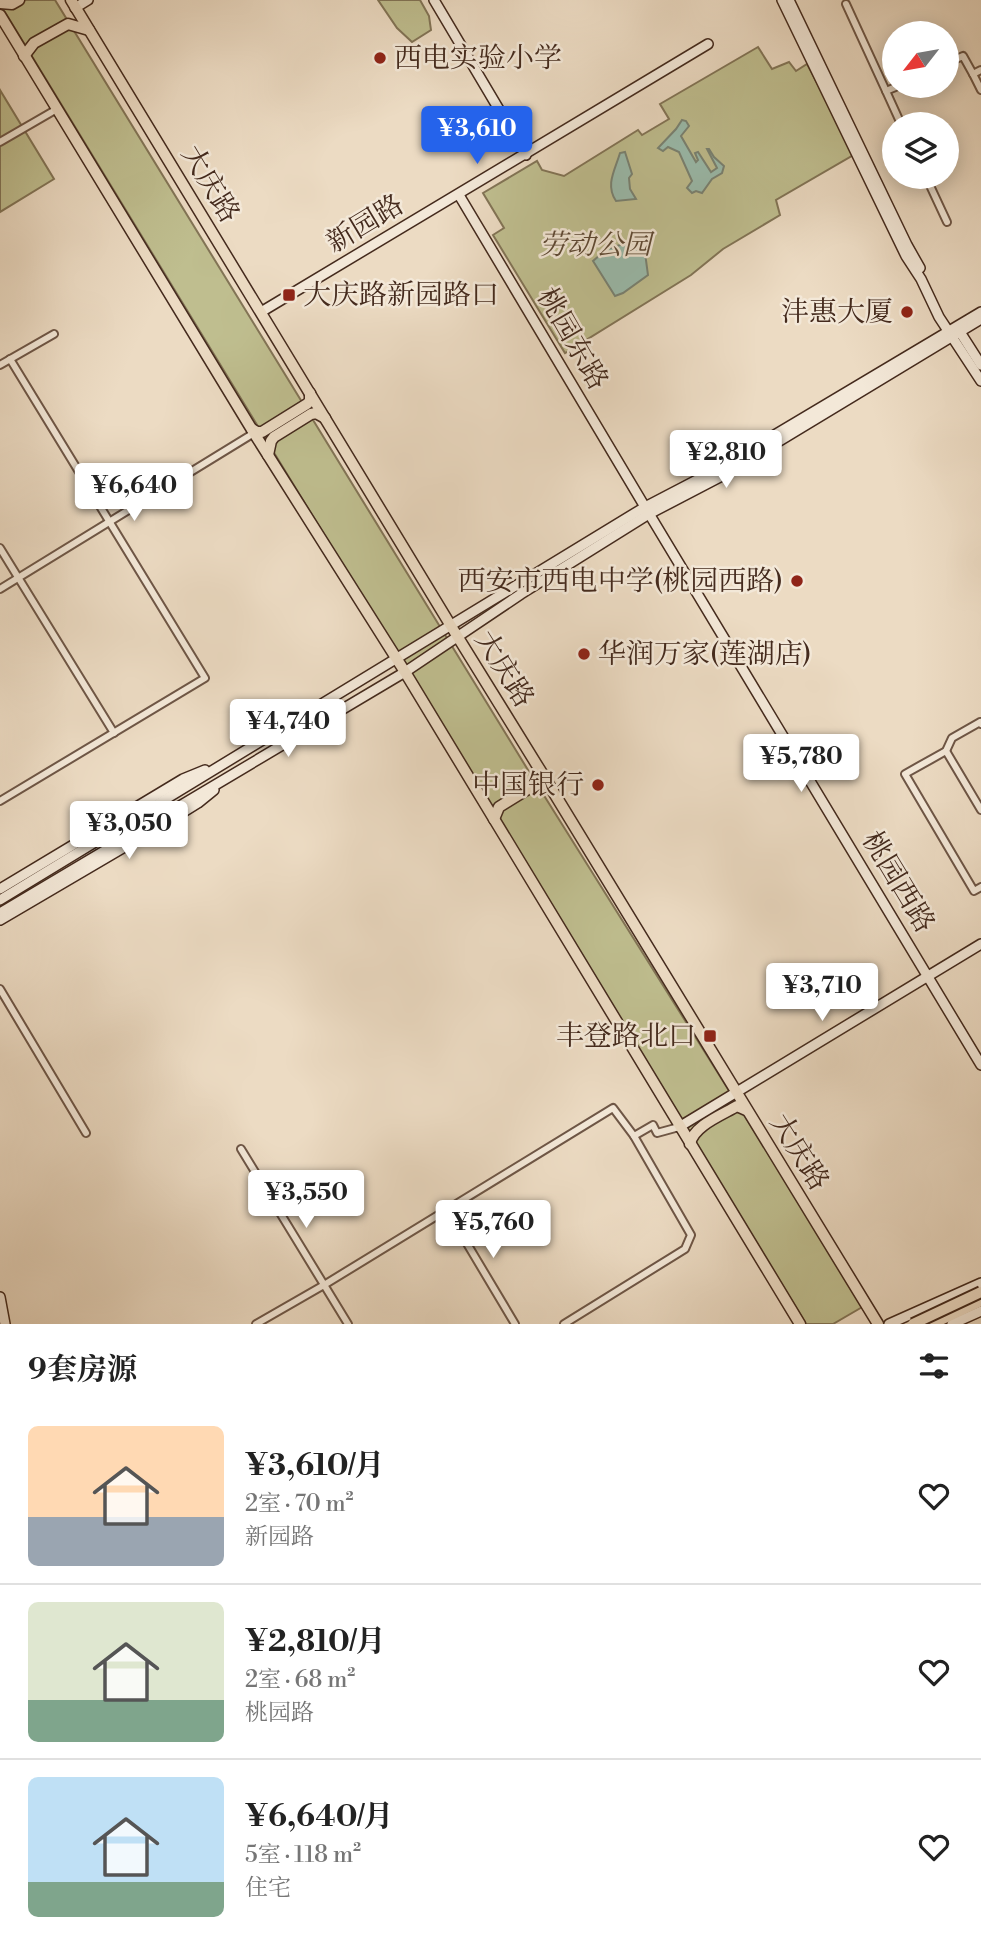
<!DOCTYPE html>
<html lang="zh">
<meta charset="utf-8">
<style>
:root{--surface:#fff;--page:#f6f6f6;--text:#222;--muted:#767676;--line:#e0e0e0;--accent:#2563eb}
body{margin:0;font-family:"Libre Bodoni","Noto Serif SC",serif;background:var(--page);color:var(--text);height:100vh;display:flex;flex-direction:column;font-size:26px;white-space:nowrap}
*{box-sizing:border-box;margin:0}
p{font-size:23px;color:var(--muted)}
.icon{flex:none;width:38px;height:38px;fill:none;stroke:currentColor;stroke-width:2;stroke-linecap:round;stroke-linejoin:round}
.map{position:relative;height:1324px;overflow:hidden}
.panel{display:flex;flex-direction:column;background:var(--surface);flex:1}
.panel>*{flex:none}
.needle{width:46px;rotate:239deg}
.buttons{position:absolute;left:882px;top:21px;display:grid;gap:14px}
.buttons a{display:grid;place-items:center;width:77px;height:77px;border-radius:50%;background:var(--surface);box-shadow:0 4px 18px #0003;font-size:35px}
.price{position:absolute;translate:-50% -60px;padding:0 16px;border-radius:7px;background:#fff;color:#222;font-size:23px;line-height:46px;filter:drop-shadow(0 2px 4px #0008)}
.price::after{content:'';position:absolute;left:50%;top:42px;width:21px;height:16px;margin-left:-10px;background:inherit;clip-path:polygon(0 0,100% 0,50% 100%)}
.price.selected{background:var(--accent);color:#fff}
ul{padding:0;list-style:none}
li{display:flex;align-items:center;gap:21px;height:175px;padding:0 28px}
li+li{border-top:2px solid var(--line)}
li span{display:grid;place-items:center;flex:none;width:196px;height:140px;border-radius:10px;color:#555}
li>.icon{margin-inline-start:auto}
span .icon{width:84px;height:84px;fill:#fffc;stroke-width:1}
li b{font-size:30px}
h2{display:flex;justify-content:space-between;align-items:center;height:84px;padding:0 28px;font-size:30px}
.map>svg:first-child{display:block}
.green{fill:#bfbe8f;stroke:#827456;stroke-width:2}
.water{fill:#9abcad;stroke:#788273;stroke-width:2}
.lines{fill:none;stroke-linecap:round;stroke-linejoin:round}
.street-casing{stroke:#6e5646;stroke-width:10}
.secondary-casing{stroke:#442a1d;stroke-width:12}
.primary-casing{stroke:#442a1d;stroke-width:13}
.highway-casing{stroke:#442a1d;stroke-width:14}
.street{stroke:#f3e8d8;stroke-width:6}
.secondary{stroke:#f3e8d8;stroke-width:9}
.primary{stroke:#ecdbc3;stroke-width:10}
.highway{stroke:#ecdbc3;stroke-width:10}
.highway-bridge-casing{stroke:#442a1d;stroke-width:14;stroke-linecap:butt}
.highway-bridge{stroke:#ecdbc3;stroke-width:10}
.poi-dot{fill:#8f2418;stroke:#f3e8d8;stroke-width:2.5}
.labels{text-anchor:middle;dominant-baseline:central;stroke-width:5;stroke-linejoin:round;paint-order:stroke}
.poi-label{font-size:28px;fill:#442a1d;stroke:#f3e8d8;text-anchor:end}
.street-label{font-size:28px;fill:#442a1d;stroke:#f3e8d8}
.park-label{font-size:28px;font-style:italic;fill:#5d4834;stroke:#f3e8d8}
</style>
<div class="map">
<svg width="981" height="1324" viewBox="0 0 981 1324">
<rect width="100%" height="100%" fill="#ecdbc3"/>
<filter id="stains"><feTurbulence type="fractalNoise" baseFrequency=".00286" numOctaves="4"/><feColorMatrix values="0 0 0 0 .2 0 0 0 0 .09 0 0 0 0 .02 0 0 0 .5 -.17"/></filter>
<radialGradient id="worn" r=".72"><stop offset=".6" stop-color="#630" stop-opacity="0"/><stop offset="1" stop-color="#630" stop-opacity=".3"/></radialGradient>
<g class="green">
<polygon points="0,0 55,0 528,770 864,1306 833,1324 806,1324 0,4"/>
<polygon points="378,0 420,0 429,16 431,30 412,42 397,28"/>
<polygon points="758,47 772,69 789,62 796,71 807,64 855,154 776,200 780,215 723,249 691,275 565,353 493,235 504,228 483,193 537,161 542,170 564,176 638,130 642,135 669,119 660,104"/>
<polygon points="0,90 54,179 0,212"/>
</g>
<g class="water">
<polygon points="682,120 686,121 689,126 681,136 696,162 698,160 695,153 698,152 711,172 717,168 707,149 709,149 714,157 724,166 722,173 712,179 702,193 696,191 692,193 687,188 692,181 679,152 668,147 663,151 658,148 676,129"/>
<path d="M625 152 632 174 629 178 630 189 636 199 616 201C605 185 615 170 620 153Z"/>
<polygon points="643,238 648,275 623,293 615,296 593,261 607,249"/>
</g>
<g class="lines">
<defs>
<g id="street">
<polyline points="846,4 886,91"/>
<polyline points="947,63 963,56 973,74 981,70"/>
<polyline points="973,74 981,90"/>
<polyline points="898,86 886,91 901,124"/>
<polyline points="0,142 57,109"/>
<polyline points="926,177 947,222"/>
<polyline points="0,365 54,334"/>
<polyline points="0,548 114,733"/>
<polyline points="0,589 254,433"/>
<polyline points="981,724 980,722 952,738 946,751 905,774 974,891 981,887"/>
<polyline points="946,751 981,810"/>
<polyline points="0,801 205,678 10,359"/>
<polyline points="0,989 86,1133"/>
<polyline points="634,1136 653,1125 657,1133 679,1127"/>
<polyline points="241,1149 348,1324"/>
<polyline points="447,1210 515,1324"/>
<polyline points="256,1324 324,1285 613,1108 634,1136 691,1235 685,1249 564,1324"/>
</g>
<g id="secondary">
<polyline points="434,0 526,155"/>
<polyline points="782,0 906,256 921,279 939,317 981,381"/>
<polyline points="789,0 907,245 920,268"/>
<polyline points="75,8 88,0"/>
<polyline points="459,195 645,507 981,1065"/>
<polyline points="261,312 708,44"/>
<polyline points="956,330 960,332 981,365"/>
<polyline points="0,889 183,779 205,770"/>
<polyline points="0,900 645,507 716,470 981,312"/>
<polyline points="0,913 405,672 521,594 649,514 720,477 981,319"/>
<polyline points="0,920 172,819 198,803 214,790"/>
<polyline points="679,1127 981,944"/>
<polyline points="0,1297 5,1324"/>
<polyline points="889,1324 981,1283"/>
<polyline points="952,1324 981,1311"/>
</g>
<g id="primary">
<polyline points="71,0 451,626 540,770 878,1324"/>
<polyline points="0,3 12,4 19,0"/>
<polyline points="0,15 254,433 405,672 800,1324"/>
<polyline points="24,56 34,43 68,24 89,30"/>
<polyline points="252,429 257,432 262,432 307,404 310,401 310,393"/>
<polyline points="268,455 271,441 274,437 311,414 316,413 325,418"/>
<polyline points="494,819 499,807 541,781 548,783"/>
<path d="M690 1144C693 1126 722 1115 737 1106L746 1110"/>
</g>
<polyline id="highway" points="932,1324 981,1301"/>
</defs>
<use href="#street" class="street-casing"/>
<use href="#secondary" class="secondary-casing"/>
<use href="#primary" class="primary-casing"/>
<use href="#highway" class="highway-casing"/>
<use href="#street" class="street"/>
<use href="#secondary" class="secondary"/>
<use href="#primary" class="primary"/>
<use href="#highway" class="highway"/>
<defs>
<polyline id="highway-bridge" points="913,1324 981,1292"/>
</defs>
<use href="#highway-bridge" class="highway-bridge-casing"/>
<use href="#highway-bridge" class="highway-bridge"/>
</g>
<g class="poi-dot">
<circle cx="380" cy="58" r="7"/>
<rect x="282" y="288" width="14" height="14" rx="3.5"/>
<circle cx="907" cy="312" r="7"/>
<circle cx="797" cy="581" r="7"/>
<circle cx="584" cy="654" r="7"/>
<circle cx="598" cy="785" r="7"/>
<rect x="703" y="1029" width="14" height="14" rx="3.5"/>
</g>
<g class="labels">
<g class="poi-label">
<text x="394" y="58" text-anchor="start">西电实验小学</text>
<text x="303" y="295" text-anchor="start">大庆路新园路口</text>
<text x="893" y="312">沣惠大厦</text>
<text x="783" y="581">西安市西电中学(桃园西路)</text>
<text x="598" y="654" text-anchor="start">华润万家(莲湖店)</text>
<text x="584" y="785">中国银行</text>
<text x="696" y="1036">丰登路北口</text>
</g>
<g class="street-label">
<text transform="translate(210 184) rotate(59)">大庆路</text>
<text transform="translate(365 224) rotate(-31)">新园路</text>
<text transform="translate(572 339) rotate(60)">桃园东路</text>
<text transform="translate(504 669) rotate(58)">大庆路</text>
<text transform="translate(898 882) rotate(59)">桃园西路</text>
<text transform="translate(799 1152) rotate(58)">大庆路</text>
</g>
<g class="park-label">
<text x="595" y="245">劳动公园</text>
</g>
</g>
<rect width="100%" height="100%" filter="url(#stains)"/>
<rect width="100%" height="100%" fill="url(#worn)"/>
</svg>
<div class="buttons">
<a><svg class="needle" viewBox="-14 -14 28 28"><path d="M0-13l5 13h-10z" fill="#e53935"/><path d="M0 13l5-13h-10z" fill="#767676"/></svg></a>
<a><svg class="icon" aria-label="layers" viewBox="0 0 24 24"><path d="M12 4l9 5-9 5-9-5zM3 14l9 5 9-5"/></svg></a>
</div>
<b class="price selected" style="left:477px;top:166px">¥3,610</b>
<b class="price" style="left:726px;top:490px">¥2,810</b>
<b class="price" style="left:134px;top:523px">¥6,640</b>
<b class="price" style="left:288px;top:759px">¥4,740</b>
<b class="price" style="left:801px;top:794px">¥5,780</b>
<b class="price" style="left:129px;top:861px">¥3,050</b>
<b class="price" style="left:822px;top:1023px">¥3,710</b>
<b class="price" style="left:306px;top:1230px">¥3,550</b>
<b class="price" style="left:493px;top:1260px">¥5,760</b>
</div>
<section class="panel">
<h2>9套房源<svg class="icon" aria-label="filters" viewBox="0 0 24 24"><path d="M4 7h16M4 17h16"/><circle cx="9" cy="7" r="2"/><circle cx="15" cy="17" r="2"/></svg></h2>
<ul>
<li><span style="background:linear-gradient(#ffd9b3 65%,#9aa5b1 0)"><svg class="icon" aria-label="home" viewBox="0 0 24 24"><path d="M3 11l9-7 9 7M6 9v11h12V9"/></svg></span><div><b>¥3,610/月</b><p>2室 · 70 m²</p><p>新园路</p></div><svg class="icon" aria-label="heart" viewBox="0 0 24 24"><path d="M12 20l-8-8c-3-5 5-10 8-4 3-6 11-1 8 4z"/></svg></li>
<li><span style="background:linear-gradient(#dfe7d0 70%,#7fa58c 0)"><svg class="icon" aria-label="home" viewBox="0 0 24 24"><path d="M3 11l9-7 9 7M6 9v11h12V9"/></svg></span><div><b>¥2,810/月</b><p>2室 · 68 m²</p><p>桃园路</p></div><svg class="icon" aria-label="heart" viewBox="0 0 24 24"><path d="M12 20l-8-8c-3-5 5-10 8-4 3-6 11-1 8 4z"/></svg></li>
<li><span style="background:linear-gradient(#bfe0f5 75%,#7fa58c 0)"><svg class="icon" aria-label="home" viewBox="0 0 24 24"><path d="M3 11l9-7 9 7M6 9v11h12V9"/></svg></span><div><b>¥6,640/月</b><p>5室 · 118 m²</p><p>住宅</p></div><svg class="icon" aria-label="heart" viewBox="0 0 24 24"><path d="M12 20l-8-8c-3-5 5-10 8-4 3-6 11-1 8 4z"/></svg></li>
</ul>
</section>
